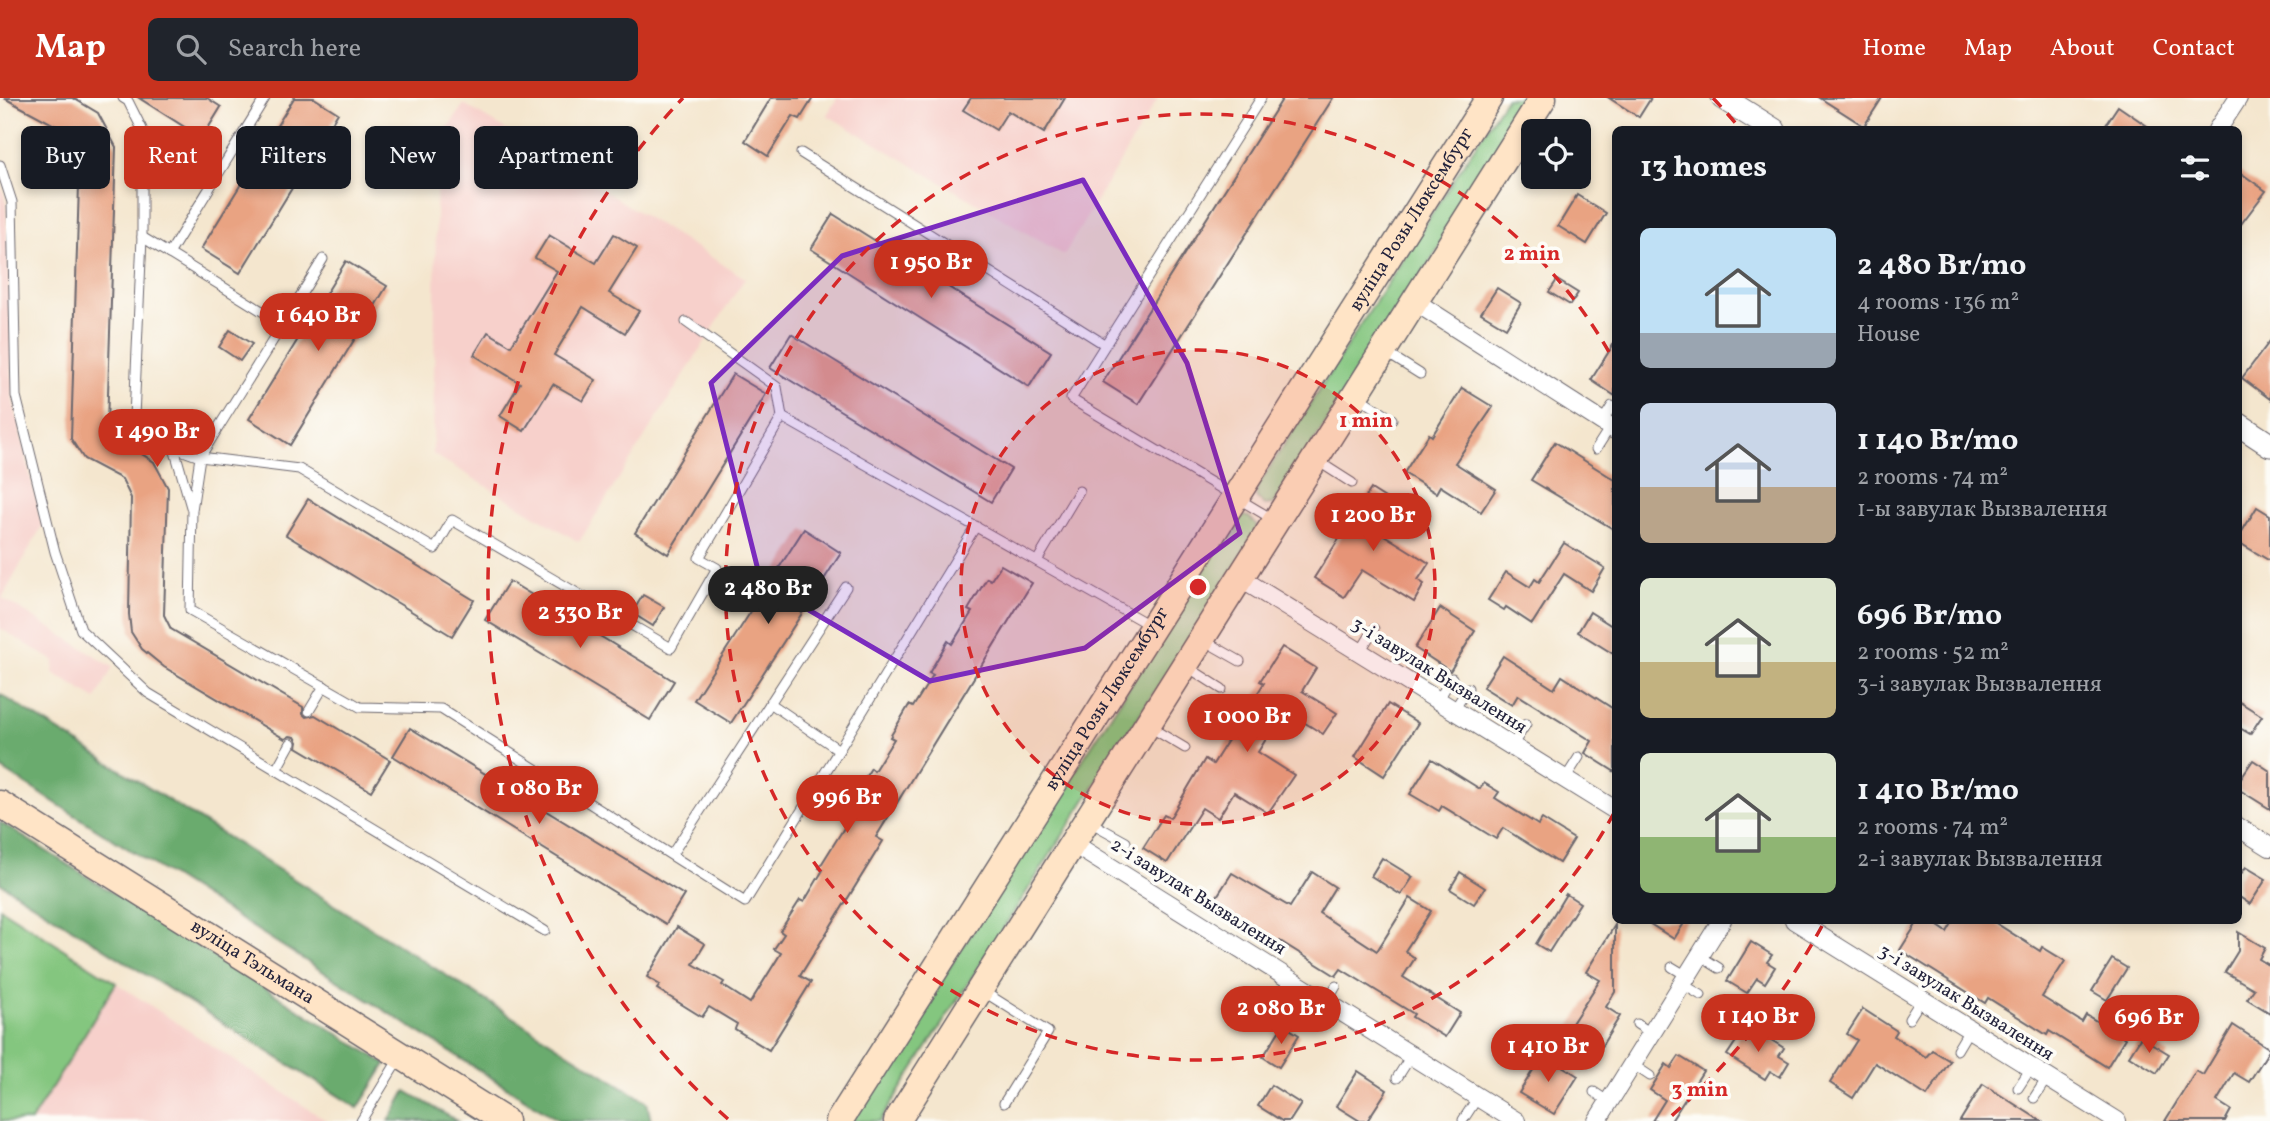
<!DOCTYPE html>
<meta charset="utf-8">
<style>
:root{--surface:#171b24;--page:#20242c;--text:#f1f3f6;--muted:#9ea1a6;--accent:#c8321e}
body{margin:0;font-family:Vollkorn,serif;background:var(--page);color:var(--text);height:100vh;display:flex;flex-direction:column;font-size:26px;white-space:nowrap}
*{box-sizing:border-box;margin:0}
p{font-size:23px;color:var(--muted)}
.icon{flex:none;width:38px;height:38px;fill:none;stroke:currentColor;stroke-width:2;stroke-linecap:round;stroke-linejoin:round}
.map{position:relative;flex:1;overflow:hidden}
.details{position:absolute;left:1612px;top:28px;width:630px;height:798px;display:flex;flex-direction:column;background:var(--surface);border-radius:10px;box-shadow:0 4px 10px #0003}
.details>*{flex:none}
.guide{position:absolute;left:21px;top:28px;width:665px;height:63px;display:flex;gap:14px}
.buttons{position:absolute;left:1521px;top:21px;display:grid;gap:14px}
.buttons a{display:grid;place-items:center;width:70px;height:70px;border-radius:10px;background:var(--surface);box-shadow:0 4px 10px #0003;font-size:35px}
.price{position:absolute;translate:-50% -60px;padding:0 16px;border-radius:24px;background:var(--accent);color:#fff;font-size:23px;line-height:46px;filter:drop-shadow(0 2px 4px #0008)}
.price::after{content:'';position:absolute;left:50%;top:42px;width:21px;height:16px;margin-left:-10px;background:inherit;clip-path:polygon(0 0,100% 0,50% 100%)}
.price.selected{background:#222;color:#fff}
ul{padding:0;list-style:none}
li{display:flex;align-items:center;gap:21px;height:175px;padding:0 28px}
li span{display:grid;place-items:center;flex:none;width:196px;height:140px;border-radius:10px;color:#555}
li>.icon{margin-inline-start:auto}
span .icon{width:84px;height:84px;fill:#fffc;stroke-width:1}
li b{font-size:30px}
h2{display:flex;justify-content:space-between;align-items:center;height:84px;padding:0 28px;font-size:30px}
.chip{padding:0 24px;border-radius:10px;background:var(--surface);box-shadow:0 4px 10px #0003;font-size:24px;line-height:63px}
.chip.selected{background:var(--accent);color:#fff}
header{display:flex;align-items:center;gap:42px;box-sizing:border-box;height:98px;padding:0 35px;background:var(--accent);color:#fff}
header strong{font-size:33px}
nav{display:flex;gap:38px;margin-inline-start:auto;font-size:24px}
.search{width:490px;height:63px;background:var(--page);display:flex;align-items:center;gap:18px;box-sizing:border-box;padding:0 24px;border-radius:10px;color:var(--muted);font-size:26px}
.map>svg:first-child{display:block}
.built{fill:#f7d0cb}
.green{fill:#84c67f;stroke:#53745d;stroke-width:2}
.forest{fill:#6bab6e;stroke:#466654;stroke-width:2}
.building{fill:#e9a382}
.lines{fill:none;stroke-linecap:round;stroke-linejoin:round}
.service-casing{stroke:#6c676e;stroke-width:11}
.minor-casing{stroke:#6c676e;stroke-width:20}
.tertiary-casing{stroke:#6c676e;stroke-width:25}
.secondary-casing{stroke:#6c676e;stroke-width:29}
.service{stroke:#fff;stroke-width:9}
.minor{stroke:#fff;stroke-width:18}
.tertiary{stroke:#fff;stroke-width:23}
.secondary{stroke:#ffe4c6;stroke-width:26}
.marked{fill:#7b2cbf;fill-opacity:0.2;stroke:#7b2cbf;stroke-width:5;stroke-linejoin:round}
.ring{fill:none;stroke:#d62828;stroke-width:3.5;stroke-dasharray:12 9}
.labels{text-anchor:middle;dominant-baseline:central;stroke-width:7;stroke-linejoin:round;paint-order:stroke}
.street-label{font-size:19px;fill:#22223b;stroke:#fdfcf7}
.centre{fill:#d62828;stroke:#fdfcf7;stroke-width:3.5}
.ring-label{font-size:21px;text-anchor:middle;font-weight:bold;fill:#d62828;stroke:#fdfcf7;stroke-width:7;stroke-linejoin:round;paint-order:stroke}
</style>
<header>
<strong>Map</strong>
<div class="search"><svg class="icon" aria-label="search" viewBox="0 0 24 24"><circle cx="10" cy="10" r="6"/><path d="M15 15l6 6"/></svg>Search here</div>
<nav><a>Home</a><a>Map</a><a>About</a><a>Contact</a></nav>
</header>
<div class="map">
<svg width="2270" height="1023" viewBox="0 0 2270 1023">
<rect width="100%" height="100%" fill="#fdfcf7"/>
<filter id="ink" filterUnits="userSpaceOnUse"><feTurbulence type="fractalNoise" baseFrequency=".0143" numOctaves="2"/><feDisplacementMap in="SourceGraphic" scale="14" xChannelSelector="R" yChannelSelector="G"/><feConvolveMatrix kernelMatrix="1 2 1 2 8 2 1 2 1" color-interpolation-filters="sRGB"/></filter>
<filter id="wash" filterUnits="userSpaceOnUse"><feTurbulence type="fractalNoise" baseFrequency=".00686" numOctaves="4" result="noise"/><feDisplacementMap in="SourceGraphic" scale="28" xChannelSelector="R" yChannelSelector="G"/><feGaussianBlur stdDeviation="1.57" result="paint"/><feColorMatrix in="noise" values="0 0 0 0 0 0 0 0 0 0 0 0 0 0 0 0 0 1.4 0 .05"/><feComposite in="paint" operator="in"/></filter>
<g filter="url(#wash)">
<rect width="100%" height="100%" fill="#f4e6ce"/>
<g class="built">
<polygon points="837,0 1158,0 1064,157 827,17"/>
<polygon points="464,6 745,180 579,444 433,356 437,46"/>
<polygon points="0,84 6,104 13,302 42,428 2,500 113,569 96,601 53,575 54,563 0,530"/>
<polygon points="116,885 327,1023 31,1023"/>
</g>
<g class="green">
<polygon points="1506,0 1535,0 1274,406 1264,407 1256,399 1257,389"/>
<polygon points="1244,418 1249,419 1257,427 1255,437 880,1023 851,1023 1235,424"/>
<polygon points="0,810 116,885 31,1023 0,1023"/>
</g>
<g class="forest">
<polygon points="0,596 647,1004 651,1023 560,1023 0,670"/>
<polygon points="0,724 386,966 358,1010 0,785"/>
<polygon points="406,993 457,1023 389,1023"/>
</g>
<g id="blocks">
<g class="building">
<polygon points="4,0 73,0 98,15 116,49 107,327 114,338 154,364 168,390 164,517 171,531 303,609 303,616 306,619 315,617 390,662 371,693 297,649 298,644 295,639 290,638 285,641 164,569 142,551 131,534 129,516 131,400 122,381 84,361 71,341 80,55 64,32"/>
<polygon points="139,0 207,0 221,9 202,40"/>
<polygon points="294,0 314,0 338,15 240,175 201,151"/>
<polygon points="771,0 813,0 800,21 793,18 768,58 745,43"/>
<polygon points="971,0 1065,0 1044,35 1008,13 996,32 963,12"/>
<polygon points="1283,0 1333,0 1138,306 1103,284"/>
<polygon points="1609,0 1651,0 1639,19"/>
<polygon points="1820,0 1882,0 1864,28"/>
<polygon points="2118,8 2153,32 2102,32"/>
<polygon points="2238,73 2266,93 2238,130"/>
<polygon points="1577,97 1606,115 1587,146 1558,128"/>
<polygon points="833,116 1051,254 1029,289 811,151"/>
<polygon points="614,136 637,150 609,195 639,213 625,235 583,209 554,257 596,282 583,303 553,286 524,333 500,318 520,285 474,257 488,234 511,248 557,173 535,160 549,137 596,165"/>
<polygon points="346,163 387,188 290,347 249,321"/>
<polygon points="1557,182 1578,195 1570,207 1549,194"/>
<polygon points="1497,190 1521,205 1506,230 1481,215"/>
<polygon points="230,232 252,246 240,263 219,249"/>
<polygon points="791,236 1011,371 991,404 770,270"/>
<polygon points="2270,243 2270,301 2242,280"/>
<polygon points="1615,244 1615,298 1591,282"/>
<polygon points="733,276 766,296 668,456 635,435"/>
<polygon points="1462,290 1493,309 1455,365 1496,391 1481,414 1440,388 1436,395 1404,375 1429,336 1432,338"/>
<polygon points="1555,344 1615,382 1615,432 1531,382"/>
<polygon points="1371,391 1401,410 1384,437 1429,465 1418,482 1424,486 1414,504 1362,472 1344,499 1314,480"/>
<polygon points="308,401 474,502 452,538 286,437"/>
<polygon points="2257,409 2270,417 2270,463 2238,444 2238,440"/>
<polygon points="804,431 841,455 731,625 694,602"/>
<polygon points="1564,445 1605,470 1591,493 1564,476 1532,526 1506,509 1504,512 1488,502 1506,474 1530,489 1535,481 1539,484"/>
<polygon points="1001,467 1032,485 876,739 883,743 800,878 811,884 769,952 735,931 737,926 709,909 702,919 657,891 660,887 647,879 677,829 705,846 693,866 724,884 722,887 750,905 781,855 774,851 784,836 780,833 800,802 804,804 823,772 819,770 849,722 845,720 855,704 851,702 871,670 874,673 894,641 890,639 909,607 913,609 933,577 929,575 948,543 952,546 972,514 968,512 987,480 991,482"/>
<polygon points="509,483 674,583 650,622 485,522"/>
<polygon points="643,497 664,509 653,528 632,515"/>
<polygon points="1440,510 1475,533 1450,573 1415,550"/>
<polygon points="1590,514 1615,530 1615,557 1578,534"/>
<polygon points="1282,549 1316,570 1302,593 1337,615 1323,636 1284,612 1258,654 1294,677 1268,715 1234,694 1218,720 1202,710 1167,765 1143,750 1164,717 1170,720 1205,661 1213,666 1264,585 1260,583"/>
<polygon points="1503,558 1554,591 1562,578 1615,612 1615,674 1585,655 1592,643 1518,597 1512,607 1483,589"/>
<polygon points="2238,603 2262,618 2250,636 2238,629"/>
<polygon points="1388,606 1418,625 1384,678 1355,659"/>
<polygon points="410,630 684,797 666,826 393,658"/>
<polygon points="1432,661 1480,691 1484,685 1499,694 1495,700 1538,727 1542,721 1574,741 1559,765 1503,730 1496,741 1442,708 1439,713 1410,696"/>
<polygon points="2253,662 2270,673 2270,711 2238,691 2238,684"/>
<polygon points="1382,760 1413,779 1401,797 1371,778"/>
<polygon points="2246,769 2266,781 2250,806 2238,798 2238,780"/>
<polygon points="1312,774 1335,789 1319,815 1377,853 1410,800 1431,813 1405,853 1415,860 1403,879 1460,915 1445,939 1412,919 1414,916 1341,871 1336,878 1280,843 1278,845 1212,806 1232,775 1290,809"/>
<polygon points="1460,774 1485,790 1474,806 1450,791"/>
<polygon points="1566,796 1580,805 1549,854 1536,846"/>
<polygon points="1644,822 1686,822 1674,841"/>
<polygon points="1919,822 1929,822 1947,834 1954,822 1991,822 2040,853 2042,849 2065,863 2042,899 2082,924 2086,917 2125,940 2107,969 2049,933 2047,937 1988,900 1985,905 1900,852"/>
<polygon points="1615,827 1615,894 1606,909 1620,918 1601,949 1569,930 1600,882 1586,874"/>
<polygon points="2238,834 2265,850 2259,861 2269,867 2270,865 2270,915 2247,901 2254,891 2225,874 2238,853"/>
<polygon points="1751,844 1772,857 1767,864 1775,869 1765,885 1757,880 1747,895 1727,883"/>
<polygon points="2112,861 2127,870 2107,902 2092,893"/>
<polygon points="1863,911 1897,933 1894,938 1926,959 1932,952 1950,963 1927,998 1875,965 1853,1000 1830,985 1857,942 1847,936"/>
<polygon points="1283,927 1299,937 1279,969 1263,959"/>
<polygon points="1747,927 1784,950 1779,958 1789,964 1780,979 1770,973 1765,981 1727,957"/>
<polygon points="2233,927 2270,951 2249,984 2234,975 2217,1003 2231,1012 2225,1023 2165,1023 2196,973 2203,977"/>
<polygon points="2141,939 2169,956 2157,975 2129,958"/>
<polygon points="1543,956 1578,978 1554,1016 1519,995"/>
<polygon points="1679,958 1703,973 1671,1023 1652,1023 1665,1002 1650,992 1666,966 1671,970"/>
<polygon points="1358,973 1387,992 1367,1023 1360,1023 1336,1008"/>
<polygon points="1983,986 2041,1023 1960,1023"/>
<polygon points="1271,987 1301,1006 1290,1023 1282,1023 1258,1008"/>
</g>
</g>
</g>
<g filter="url(#ink)">
<use href="#blocks" fill-opacity="0" stroke="#6c676e" stroke-width="2"/>
<g class="lines">
<defs>
<g id="service">
<path d="M123 0 128 3 142 31V139L134 319C154 343 171 349 200 359L192 412 190 512 360 609 441 611 745 804 839 652 770 605"/>
<polyline points="1261,0 1071,301 1274,422"/>
<polyline points="1520,40 1533,48"/>
<polyline points="801,55 1104,246"/>
<polyline points="0,67 12,104 16,298 55,454 81,532 148,595 545,833"/>
<polyline points="142,139 283,226 200,359"/>
<polyline points="169,156 265,0"/>
<polyline points="686,224 777,289 782,319"/>
<polyline points="283,226 323,161"/>
<polyline points="1385,254 1420,276"/>
<polyline points="1357,298 1392,321"/>
<polyline points="1602,324 1612,308"/>
<polyline points="174,350 191,409"/>
<polyline points="1596,351 1610,329"/>
<polyline points="200,359 299,371 435,451 452,422 671,550 717,470 699,460 782,319 1151,528"/>
<polyline points="1316,362 1352,385"/>
<polyline points="1037,463 1079,393"/>
<polyline points="1203,542 1240,563"/>
<polyline points="1360,554 1374,531"/>
<polyline points="1186,568 1222,591"/>
<polyline points="1438,602 1452,580"/>
<polyline points="1454,612 1468,590"/>
<polyline points="309,613 324,588"/>
<polyline points="1148,628 1185,650"/>
<polyline points="1512,648 1526,626"/>
<polyline points="839,652 976,428"/>
<polyline points="276,672 291,645"/>
<polyline points="1565,681 1579,659"/>
<polyline points="1088,723 1126,744"/>
<polyline points="672,756 846,489"/>
<polyline points="1700,858 1719,870"/>
<polyline points="1672,869 1687,878"/>
<polyline points="1682,886 1701,897"/>
<polyline points="981,892 1048,934 1004,1005"/>
<polyline points="1327,904 1336,888"/>
<polyline points="1302,921 1317,898"/>
<polyline points="1909,921 1921,902"/>
<polyline points="1637,926 1651,935"/>
<polyline points="1957,952 1969,932"/>
<polyline points="1632,966 1650,978"/>
<polyline points="1397,980 1411,958"/>
<polyline points="2018,990 2031,970"/>
<polyline points="1594,994 1609,1004"/>
<polyline points="2034,1000 2047,980"/>
<polyline points="1463,1022 1478,999"/>
<polyline points="361,1023 400,959"/>
</g>
<g id="minor">
<polyline points="2217,32 2238,0"/>
<polyline points="1414,203 1615,332"/>
<polyline points="1240,480 1615,712"/>
<polyline points="2238,729 2270,749"/>
<polyline points="1072,745 1516,1023"/>
<polyline points="1794,822 2117,1023"/>
<polyline points="1597,1023 1722,822"/>
</g>
<g id="tertiary">
<polyline points="1723,0 1774,32"/>
<polyline points="2238,326 2270,347"/>
</g>
<g id="secondary">
<path id="s1" d="M0 706 505 1023"/>
<path id="s2" d="M839 1023 1489 0"/>
<polyline points="897,1023 1543,0"/>
</g>
</defs>
<use href="#service" class="service-casing"/>
<use href="#minor" class="minor-casing"/>
<use href="#tertiary" class="tertiary-casing"/>
<use href="#secondary" class="secondary-casing"/>
<use href="#service" class="service"/>
<use href="#minor" class="minor"/>
<use href="#tertiary" class="tertiary"/>
<use href="#secondary" class="secondary"/>
</g>
</g>
<path class="marked" d="M1083 82 1187 265 1240 435 1085 550 930 583 761 484 711 285 842 158Z"/>
<circle cx="1198" cy="489" r="237" fill="#d62828" fill-opacity=".12"/>
<g class="ring">
<circle cx="1198" cy="489" r="237"/>
<path d="M1614 715A473 473 0 1 1 1614 263"/>
<path d="M1822 828A710 710 0 0 1 1668 1021M728 1021A710 710 0 0 1 683 0M1713 0A710 710 0 0 1 1738 28"/>
</g>
<g class="labels">
<g class="street-label">
<text stroke="none"><textPath href="#s2" startOffset="1068">вуліца Розы Люксембург</textPath></text>
<text transform="translate(1439 578) rotate(32)">3-і завулак Вызвалення</text>
<text stroke="none"><textPath href="#s2" startOffset="500">вуліца Розы Люксембург</textPath></text>
<text transform="translate(1198 799) rotate(32)">2-і завулак Вызвалення</text>
<text stroke="none"><textPath href="#s1" startOffset="298">вуліца Тэльмана</textPath></text>
<text transform="translate(1966 905) rotate(32)">3-і завулак Вызвалення</text>
</g>
</g>
<circle cx="1198" cy="489" r="10" class="centre"/>
<g class="ring-label">
<text x="1532" y="162">2 min</text>
<text x="1366" y="329">1 min</text>
<text x="1700" y="998">3 min</text>
</g>
</svg>
<div class="buttons">
<a><svg class="icon" aria-label="locate" viewBox="0 0 24 24"><circle cx="12" cy="12" r="6"/><path d="M12 2v4M12 18v4M2 12h4M18 12h4"/></svg></a>
</div>
<b class="price" style="left:931px;top:202px">1 950 Br</b>
<b class="price" style="left:318px;top:255px">1 640 Br</b>
<b class="price" style="left:157px;top:371px">1 490 Br</b>
<b class="price" style="left:1373px;top:455px">1 200 Br</b>
<b class="price selected" style="left:768px;top:528px">2 480 Br</b>
<b class="price" style="left:580px;top:552px">2 330 Br</b>
<b class="price" style="left:1247px;top:656px">1 000 Br</b>
<b class="price" style="left:539px;top:728px">1 080 Br</b>
<b class="price" style="left:847px;top:737px">996 Br</b>
<b class="price" style="left:1281px;top:948px">2 080 Br</b>
<b class="price" style="left:1758px;top:956px">1 140 Br</b>
<b class="price" style="left:2149px;top:957px">696 Br</b>
<b class="price" style="left:1548px;top:986px">1 410 Br</b>
<div class="guide">
<a class="chip">Buy</a>
<a class="chip selected">Rent</a>
<a class="chip">Filters</a>
<a class="chip">New</a>
<a class="chip">Apartment</a>
</div>
<section class="details">
<h2>13 homes<svg class="icon" aria-label="filters" viewBox="0 0 24 24"><path d="M4 7h16M4 17h16"/><circle cx="9" cy="7" r="2"/><circle cx="15" cy="17" r="2"/></svg></h2>
<ul>
<li><span style="background:linear-gradient(#bfe0f5 75%,#9aa5b1 0)"><svg class="icon" aria-label="home" viewBox="0 0 24 24"><path d="M3 11l9-7 9 7M6 9v11h12V9"/></svg></span><div><b>2 480 Br/mo</b><p>4 rooms · 136 m²</p><p>House</p></div></li>
<li><span style="background:linear-gradient(#c9d6e8 60%,#b9a48a 0)"><svg class="icon" aria-label="home" viewBox="0 0 24 24"><path d="M3 11l9-7 9 7M6 9v11h12V9"/></svg></span><div><b>1 140 Br/mo</b><p>2 rooms · 74 m²</p><p>1-ы завулак Вызвалення</p></div></li>
<li><span style="background:linear-gradient(#dfe7d0 60%,#c2b280 0)"><svg class="icon" aria-label="home" viewBox="0 0 24 24"><path d="M3 11l9-7 9 7M6 9v11h12V9"/></svg></span><div><b>696 Br/mo</b><p>2 rooms · 52 m²</p><p>3-і завулак Вызвалення</p></div></li>
<li><span style="background:linear-gradient(#dfe7d0 60%,#8fb573 0)"><svg class="icon" aria-label="home" viewBox="0 0 24 24"><path d="M3 11l9-7 9 7M6 9v11h12V9"/></svg></span><div><b>1 410 Br/mo</b><p>2 rooms · 74 m²</p><p>2-і завулак Вызвалення</p></div></li>
</ul>
</section>
</div>
